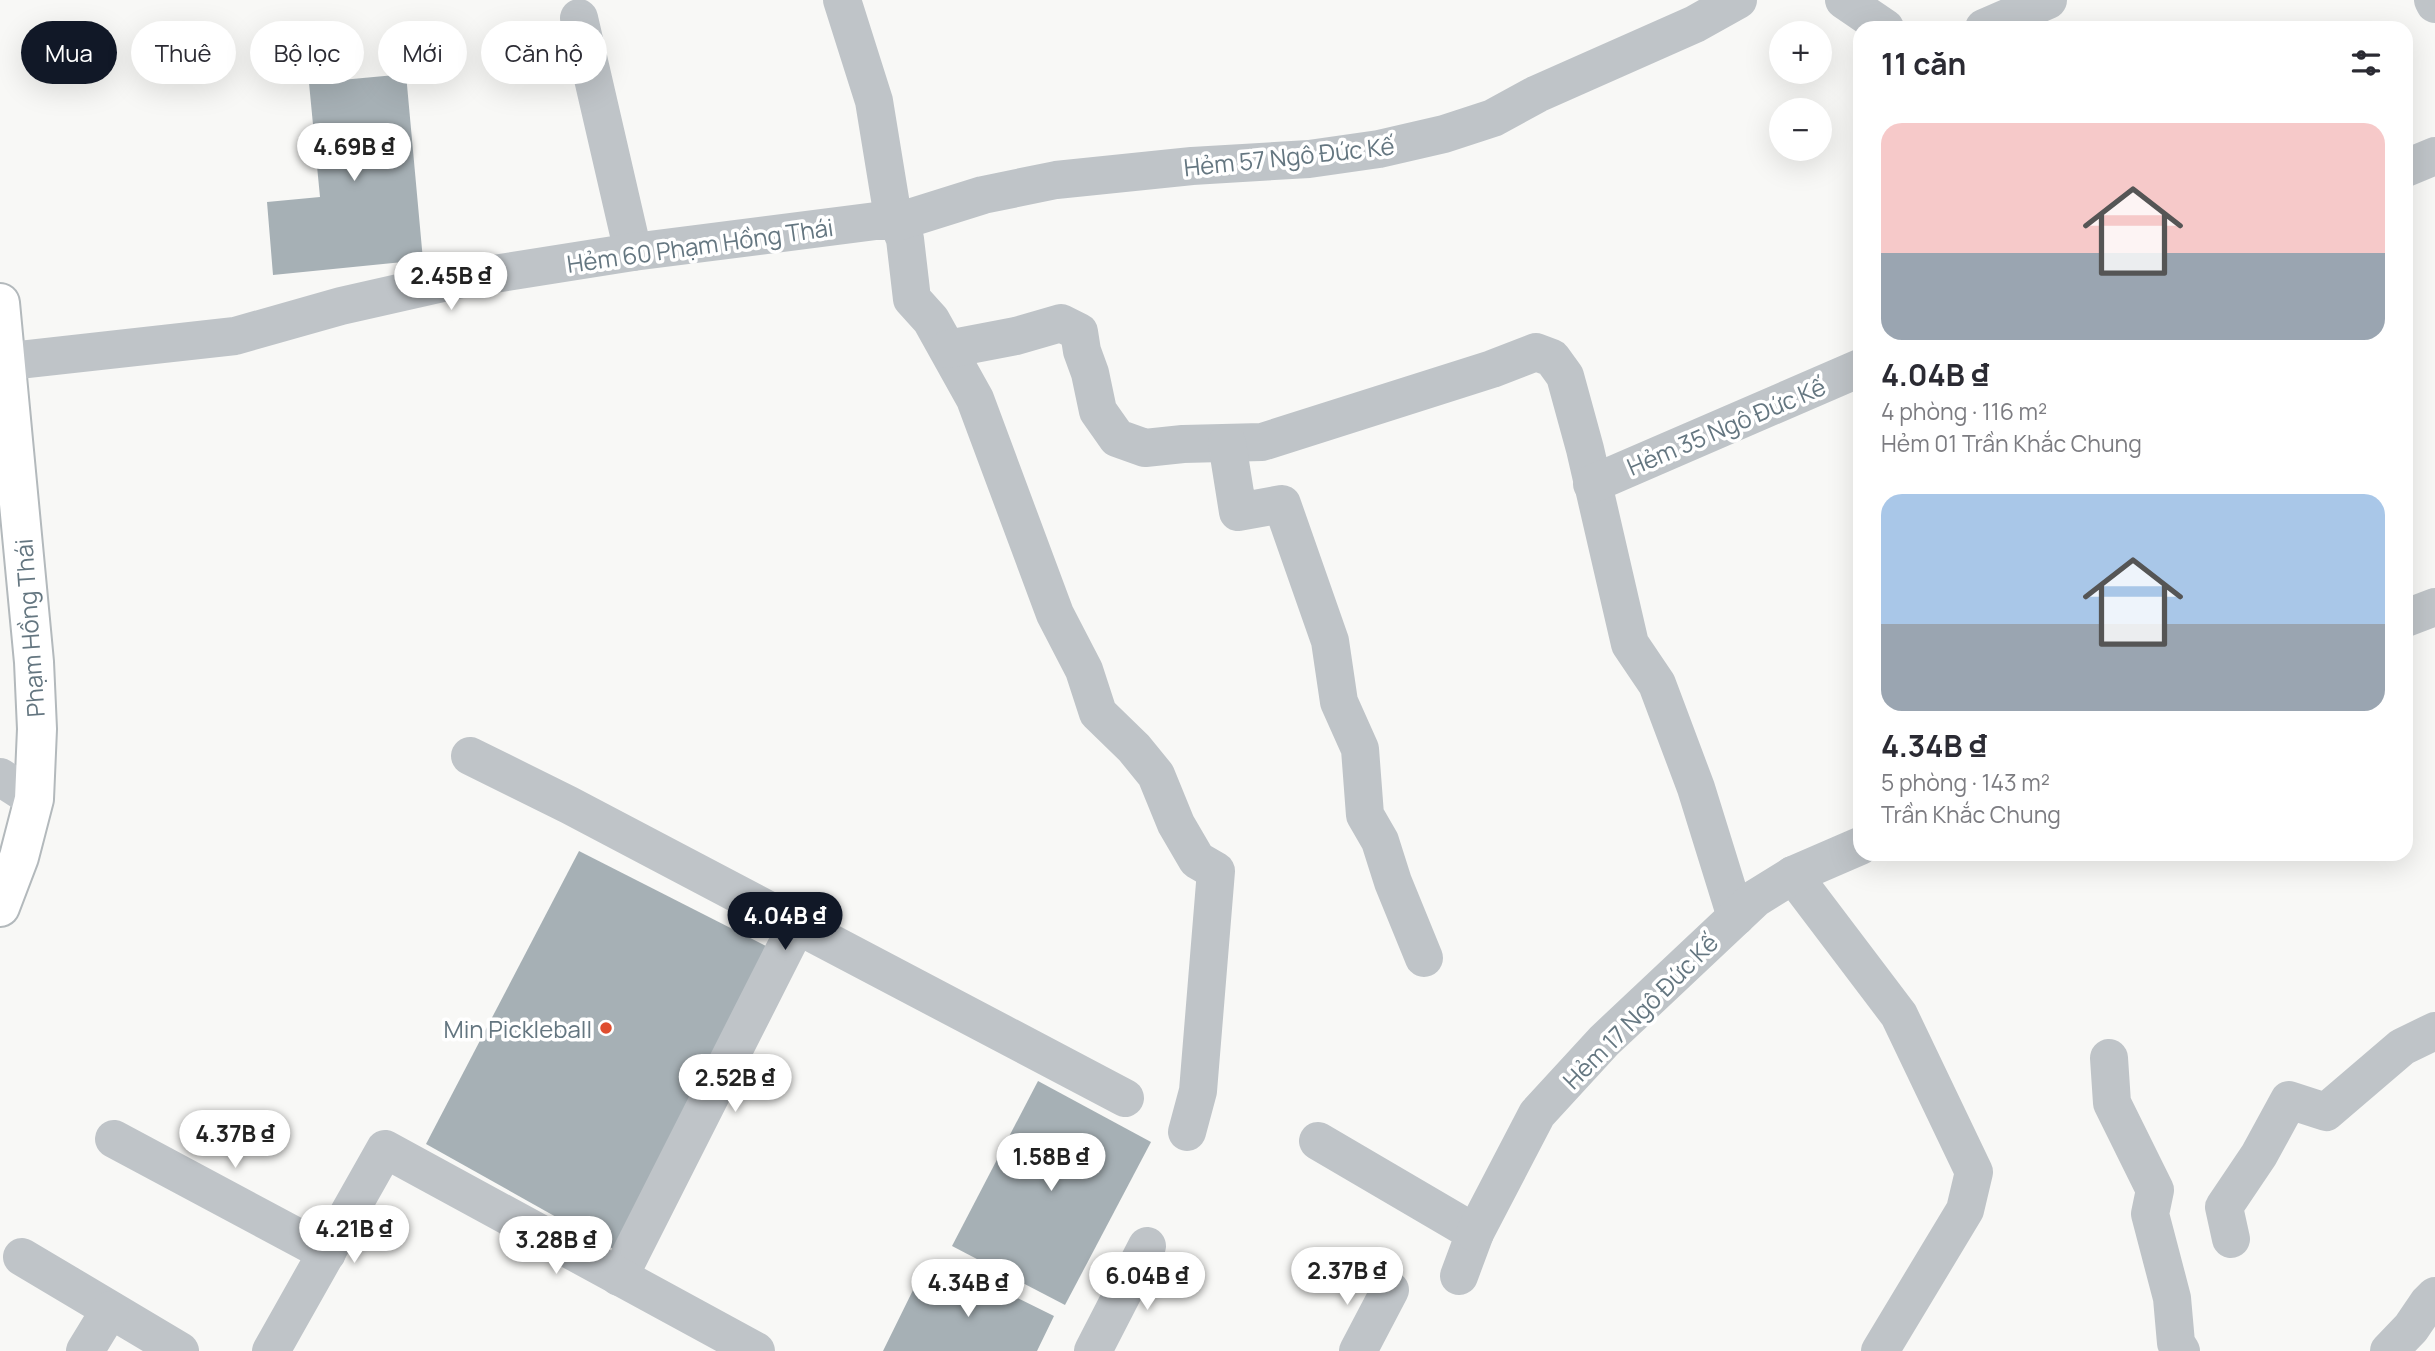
<!DOCTYPE html>
<html lang="vi">
<meta charset="utf-8">
<style>
:root{--surface:#fff;--page:#f7f7f7;--text:#2b2b33;--muted:#7c7c81;--accent:#111827}
body{margin:0;font-family:Manrope,sans-serif;background:var(--page);color:var(--text);height:100vh;display:flex;flex-direction:column;font-size:26px;white-space:nowrap}
*{box-sizing:border-box;margin:0}
p{font-size:23px;color:var(--muted)}
.icon{flex:none;width:38px;height:38px;fill:none;stroke:currentColor;stroke-width:2;stroke-linecap:round;stroke-linejoin:round}
.map{position:relative;flex:1;overflow:hidden}
.drawer{position:absolute;left:1853px;top:21px;width:560px;height:840px;display:flex;flex-direction:column;background:var(--surface);border-radius:21px;box-shadow:0 7px 28px #0002}
.drawer>*{flex:none}
.top-card{position:absolute;left:21px;top:21px;width:665px;height:63px;display:flex;gap:14px}
.fabs{position:absolute;left:1769px;top:21px;display:grid;gap:14px}
.fabs a{display:grid;place-items:center;width:63px;height:63px;border-radius:50%;background:var(--surface);box-shadow:0 7px 28px #0002;font-size:35px}
.price{position:absolute;translate:-50% -60px;padding:0 16px;border-radius:24px;background:#fff;color:#222;font-size:23px;line-height:46px;filter:drop-shadow(0 2px 4px #0008)}
.price::after{content:'';position:absolute;left:50%;top:42px;width:21px;height:16px;margin-left:-10px;background:inherit;clip-path:polygon(0 0,100% 0,50% 100%)}
.price.selected{background:var(--accent);color:#fff}
ul{padding:0;list-style:none}
li{display:grid;align-content:center;gap:14px;height:371px;padding:0 28px}
li span{display:grid;place-items:center;height:217px;border-radius:21px;color:#555}
li>.icon{margin-inline-start:auto}
span .icon{width:126px;height:126px;fill:#fffc;stroke-width:1}
li b{font-size:30px}
h2{display:flex;justify-content:space-between;align-items:center;height:84px;padding:0 28px;font-size:30px}
.tag{padding:0 24px;border-radius:32px;background:var(--surface);box-shadow:0 7px 28px #0002;font-size:24px;line-height:63px}
.tag.selected{background:var(--accent);color:#fff}
.map>svg:first-child{display:block}
.building{fill:#a6b0b5}
.lines{fill:none;stroke-linecap:round;stroke-linejoin:round}
.major-casing{stroke:#b3b9bc;stroke-width:42}
.minor{stroke:#bfc4c8;stroke-width:38}
.major{stroke:#fff;stroke-width:38}
.poi-dot{fill:#df4d2f;stroke:#fff;stroke-width:2.5}
.labels{text-anchor:middle;dominant-baseline:central;stroke-width:7;stroke-linejoin:round;paint-order:stroke}
.street-label{font-size:24px;fill:#647680;stroke:#fff}
.poi-label{font-size:24px;fill:#647680;stroke:#fff;text-anchor:end}
</style>
<div class="map">
<svg width="2435" height="1351" viewBox="0 0 2435 1351">
<rect width="100%" height="100%" fill="#f8f8f6"/>
<g class="building">
<polygon points="406,74 423,260 273,275 267,202 320,197 309,83"/>
<polygon points="579,851 766,946 615,1250 426,1144"/>
<polygon points="1038,1081 1151,1142 1065,1305 952,1246"/>
<polygon points="950,1265 1054,1316 1037,1351 883,1351 916,1284 936,1294"/>
</g>
<g class="lines">
<defs>
<polyline id="major" points="0,303 34,662 37,729 34,799 19,857 0,907"/>
</defs>
<use href="#major" class="major-casing"/>
<g class="minor">
<polyline points="842,0 874,101 891,205 905,239 912,299 931,320 975,399 1055,614 1084,670 1098,713 1134,748 1156,775 1176,824 1197,860 1216,871 1198,1091 1187,1132"/>
<polyline points="1844,0 1885,28"/>
<polyline points="2433,0 2435,4"/>
<polyline points="579,18 633,252"/>
<polyline points="1984,28 2048,0"/>
<polyline points="2406,168 2435,156"/>
<polyline points="948,349 1016,336 1061,323 1079,332 1082,351 1090,373 1098,411 1117,438 1145,448 1183,444 1262,442 1492,369 1536,352 1552,358 1565,376 1585,449 1630,644 1657,684 1696,788 1736,917"/>
<polyline points="0,362 235,336 341,306 456,280 633,252 876,221 900,221 983,195 1056,180 1192,166 1309,159 1379,149 1444,134 1493,118 1537,94 1695,24 1738,0"/>
<polyline points="1227,443 1238,512 1282,504 1330,641 1339,702 1360,749 1365,815 1380,841 1393,882 1424,958"/>
<polyline points="1592,484 1860,368"/>
<polyline points="2406,618 2435,607"/>
<polyline points="470,756 569,805 1125,1098"/>
<polyline points="0,777 34,799"/>
<polyline points="1793,875 1899,1015 1974,1172 1965,1210 1880,1351"/>
<polyline points="2109,1058 2112,1103 2155,1190 2150,1214 2172,1298 2176,1343 2181,1351"/>
<polyline points="114,1139 327,1253"/>
<polyline points="1318,1141 1475,1233 1459,1276"/>
<polyline points="1475,1233 1537,1114 1604,1041 1756,898 1793,875 1860,846"/>
<polyline points="2231,1239 2224,1207 2259,1155 2289,1100 2326,1112 2402,1047 2435,1031"/>
<polyline points="22,1257 180,1351"/>
<polyline points="619,1277 797,925"/>
<polyline points="85,1351 110,1310"/>
<polyline points="271,1351 385,1149 756,1351"/>
<polyline points="1093,1351 1147,1246"/>
<polyline points="1358,1351 1390,1290"/>
<polyline points="2389,1351 2411,1328 2428,1303 2435,1296"/>
</g>
<use href="#major" class="major"/>
</g>
<circle class="poi-dot" cx="606" cy="1028" r="7"/>
<g class="labels">
<g class="street-label">
<text transform="translate(1289 156) rotate(-6)">Hẻm 57 Ngô Đức Kế</text>
<text transform="translate(700 245) rotate(-8)">Hẻm 60 Phạm Hồng Thái</text>
<text transform="translate(1726 426) rotate(-23)">Hẻm 35 Ngô Đức Kế</text>
<text transform="translate(29 628) rotate(-94)">Phạm Hồng Thái</text>
<text transform="translate(1640 1011) rotate(-45)">Hẻm 17 Ngô Đức Kế</text>
</g>
<g class="poi-label">
<text x="592" y="1028">Min Pickleball</text>
</g>
</g>
</svg>
<div class="fabs">
<a>+</a>
<a>−</a>
</div>
<b class="price" style="left:354px;top:183px">4.69B ₫</b>
<b class="price" style="left:451px;top:312px">2.45B ₫</b>
<b class="price selected" style="left:785px;top:952px">4.04B ₫</b>
<b class="price" style="left:735px;top:1114px">2.52B ₫</b>
<b class="price" style="left:235px;top:1170px">4.37B ₫</b>
<b class="price" style="left:1051px;top:1193px">1.58B ₫</b>
<b class="price" style="left:354px;top:1265px">4.21B ₫</b>
<b class="price" style="left:556px;top:1276px">3.28B ₫</b>
<b class="price" style="left:1347px;top:1307px">2.37B ₫</b>
<b class="price" style="left:1147px;top:1312px">6.04B ₫</b>
<b class="price" style="left:968px;top:1319px">4.34B ₫</b>
<div class="top-card">
<a class="tag selected">Mua</a>
<a class="tag">Thuê</a>
<a class="tag">Bộ lọc</a>
<a class="tag">Mới</a>
<a class="tag">Căn hộ</a>
</div>
<section class="drawer">
<h2>11 căn<svg class="icon" aria-label="filters" viewBox="0 0 24 24"><path d="M4 7h16M4 17h16"/><circle cx="9" cy="7" r="2"/><circle cx="15" cy="17" r="2"/></svg></h2>
<ul>
<li><span style="background:linear-gradient(#f6c9c9 60%,#9aa5b1 0)"><svg class="icon" aria-label="home" viewBox="0 0 24 24"><path d="M3 11l9-7 9 7M6 9v11h12V9"/></svg></span><div><b>4.04B ₫</b><p>4 phòng · 116 m²</p><p>Hẻm 01 Trần Khắc Chung</p></div></li>
<li><span style="background:linear-gradient(#a9c7e8 60%,#9aa5b1 0)"><svg class="icon" aria-label="home" viewBox="0 0 24 24"><path d="M3 11l9-7 9 7M6 9v11h12V9"/></svg></span><div><b>4.34B ₫</b><p>5 phòng · 143 m²</p><p>Trần Khắc Chung</p></div></li>
</ul>
</section>
</div>
